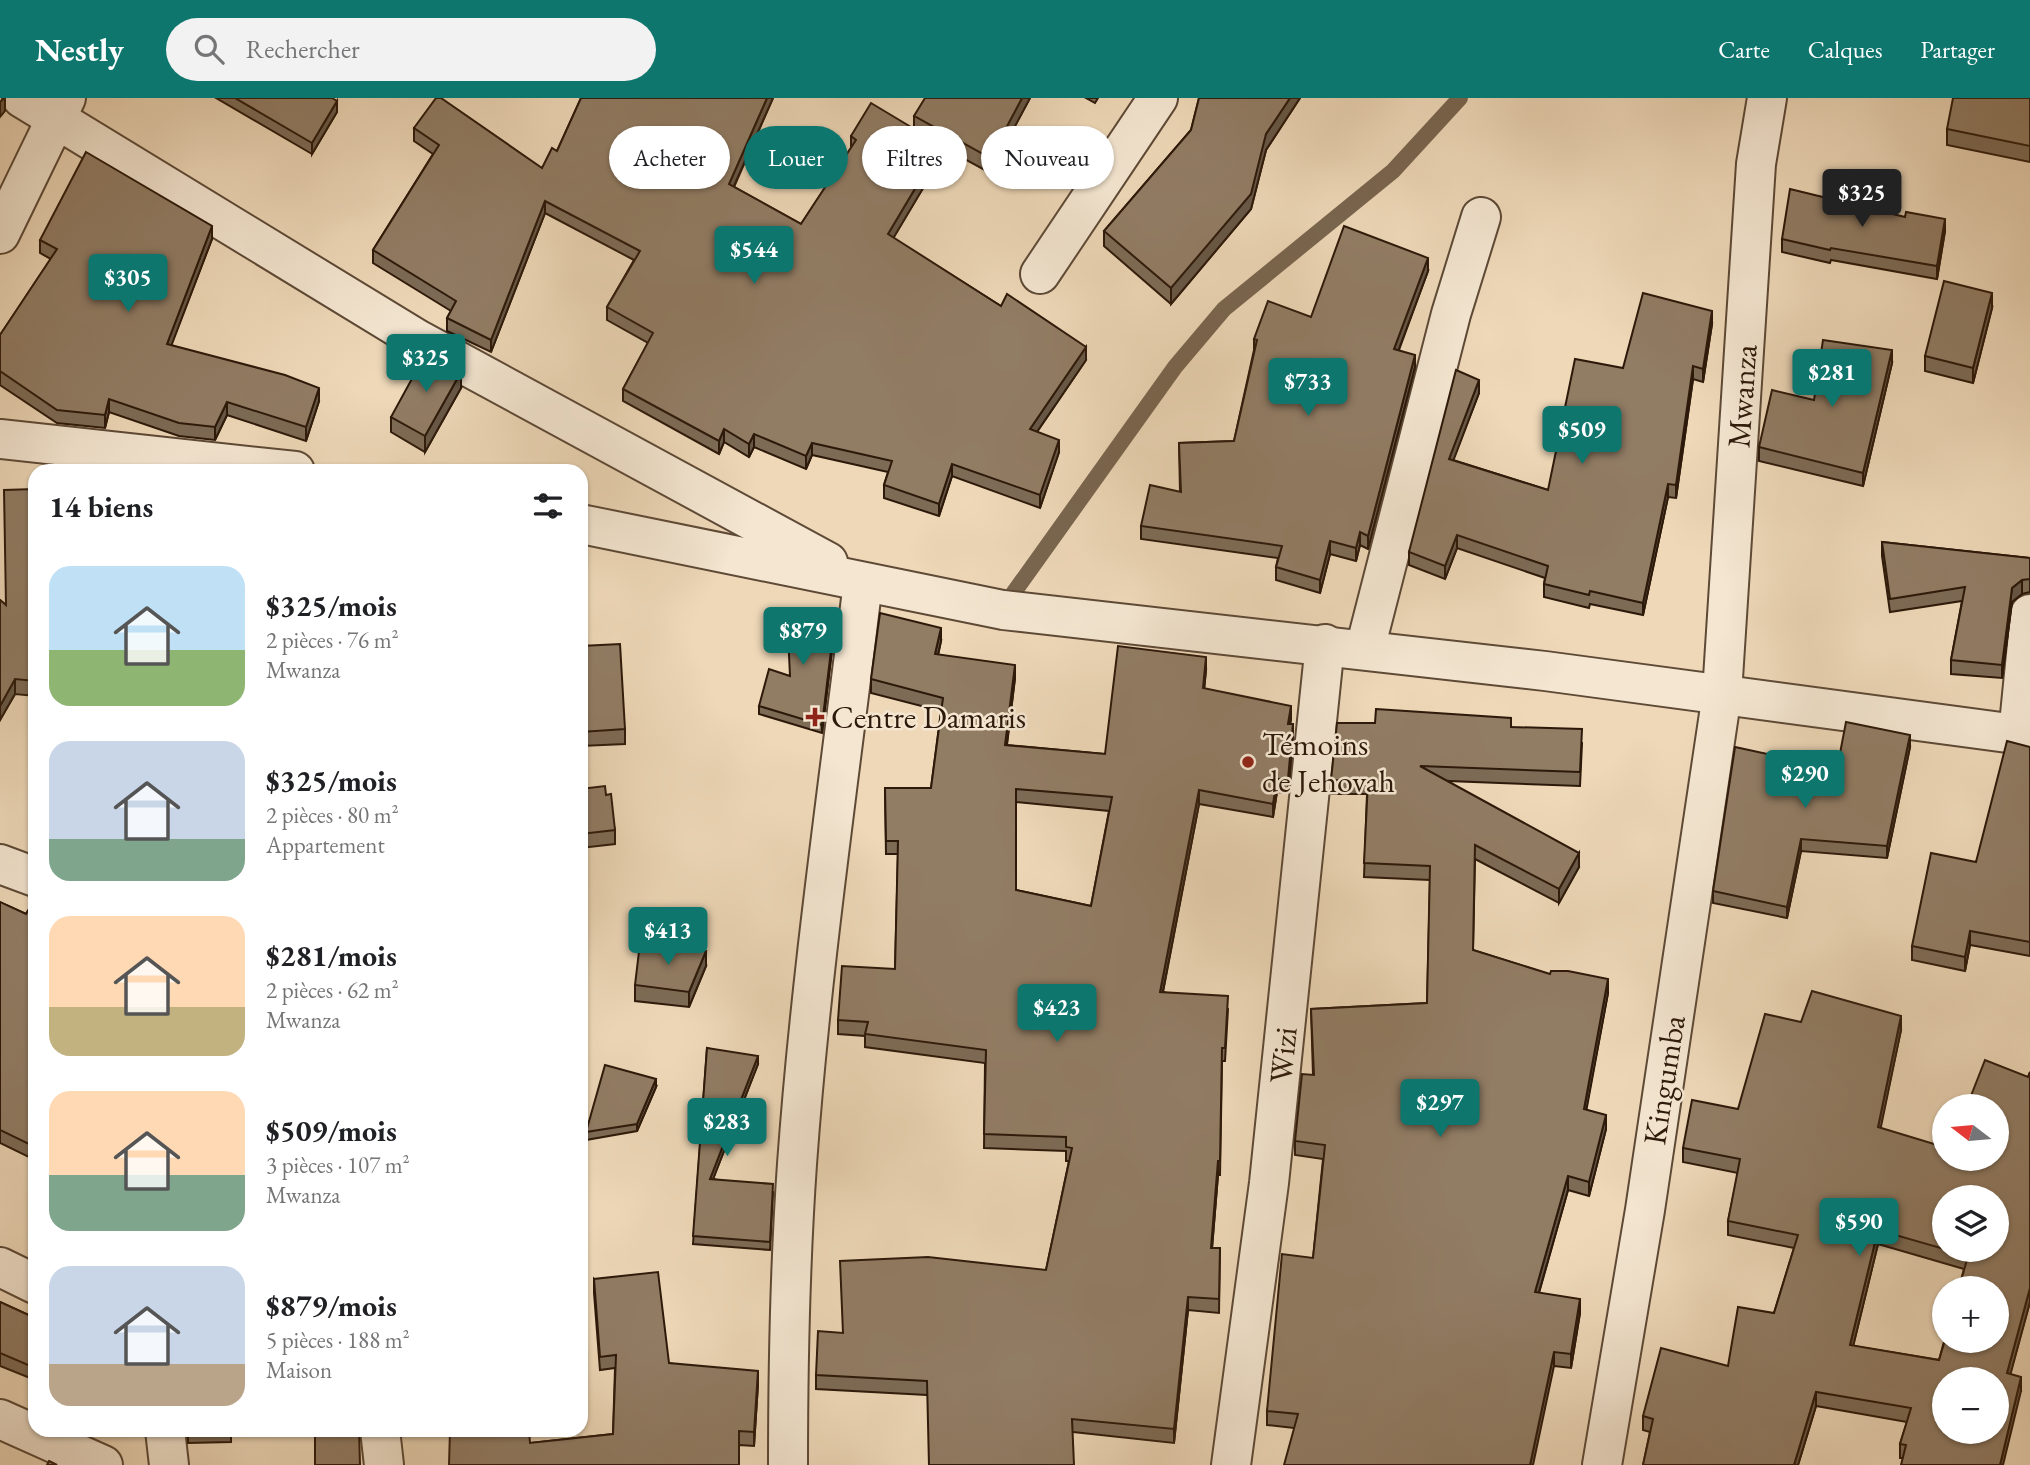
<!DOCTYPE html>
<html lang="fr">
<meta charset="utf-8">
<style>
:root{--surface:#fff;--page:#f2f2f2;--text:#202124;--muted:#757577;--accent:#0f766e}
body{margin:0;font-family:"EB Garamond",serif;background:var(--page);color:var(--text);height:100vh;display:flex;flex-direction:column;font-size:26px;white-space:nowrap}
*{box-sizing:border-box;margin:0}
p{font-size:23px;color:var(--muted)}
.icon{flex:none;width:38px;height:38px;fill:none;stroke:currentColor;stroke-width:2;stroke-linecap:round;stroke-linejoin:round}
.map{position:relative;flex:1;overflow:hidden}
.sheet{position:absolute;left:28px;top:366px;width:560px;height:973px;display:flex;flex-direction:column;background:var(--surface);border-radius:21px;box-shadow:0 2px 5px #0004}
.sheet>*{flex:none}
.banner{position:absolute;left:609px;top:28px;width:665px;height:63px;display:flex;gap:14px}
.needle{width:46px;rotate:286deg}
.controls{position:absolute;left:1932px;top:996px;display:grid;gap:14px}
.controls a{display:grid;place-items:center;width:77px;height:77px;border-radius:50%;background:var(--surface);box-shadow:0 2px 5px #0004;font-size:35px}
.price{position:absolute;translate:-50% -60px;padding:0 16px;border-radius:7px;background:var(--accent);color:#fff;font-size:23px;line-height:46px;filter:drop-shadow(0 2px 4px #0008)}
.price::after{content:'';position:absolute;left:50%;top:42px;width:21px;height:16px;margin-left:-10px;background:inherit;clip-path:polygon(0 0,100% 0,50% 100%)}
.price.selected{background:#222;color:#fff}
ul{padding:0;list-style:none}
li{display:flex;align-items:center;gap:21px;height:175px;padding:0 21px}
li span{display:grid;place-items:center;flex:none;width:196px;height:140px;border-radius:21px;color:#555}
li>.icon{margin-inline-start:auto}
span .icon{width:84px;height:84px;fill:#fffc;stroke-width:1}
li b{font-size:30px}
h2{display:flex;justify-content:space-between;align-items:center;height:84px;padding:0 21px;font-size:30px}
.tag{padding:0 24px;border-radius:32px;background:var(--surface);box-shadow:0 2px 5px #0004;font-size:24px;line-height:63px}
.tag.selected{background:var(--accent);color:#fff}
header{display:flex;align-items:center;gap:42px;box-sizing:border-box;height:98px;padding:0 35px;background:var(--accent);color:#fff}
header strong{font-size:33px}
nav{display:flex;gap:38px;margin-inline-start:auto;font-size:24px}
.search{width:490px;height:63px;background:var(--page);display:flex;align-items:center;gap:18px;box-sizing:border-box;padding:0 24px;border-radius:38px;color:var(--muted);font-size:26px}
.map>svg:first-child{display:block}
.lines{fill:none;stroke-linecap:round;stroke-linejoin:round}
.stream{stroke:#79654f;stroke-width:16}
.minor-casing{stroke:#5d4936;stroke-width:42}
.minor{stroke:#f4e6d1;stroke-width:38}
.wall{fill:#7d6b56;stroke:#2d190a;stroke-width:2;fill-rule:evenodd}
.shaded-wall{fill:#665746;stroke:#2d190a;stroke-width:2}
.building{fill:#917c64;stroke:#2d190a;stroke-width:2;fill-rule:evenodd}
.poi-dot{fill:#8f2418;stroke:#f4e6d1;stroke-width:2.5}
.labels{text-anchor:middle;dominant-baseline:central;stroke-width:5;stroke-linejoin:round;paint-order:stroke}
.street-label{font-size:32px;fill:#2d190a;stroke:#f4e6d1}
.poi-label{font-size:32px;fill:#2d190a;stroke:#f4e6d1;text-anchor:start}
</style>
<header>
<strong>Nestly</strong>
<div class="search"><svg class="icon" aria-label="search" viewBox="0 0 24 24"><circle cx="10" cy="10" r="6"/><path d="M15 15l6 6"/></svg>Rechercher</div>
<nav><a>Carte</a><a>Calques</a><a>Partager</a></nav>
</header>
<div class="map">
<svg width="2030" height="1367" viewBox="0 0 2030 1367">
<rect width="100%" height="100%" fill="#eed8b8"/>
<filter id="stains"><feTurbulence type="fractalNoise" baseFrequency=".00286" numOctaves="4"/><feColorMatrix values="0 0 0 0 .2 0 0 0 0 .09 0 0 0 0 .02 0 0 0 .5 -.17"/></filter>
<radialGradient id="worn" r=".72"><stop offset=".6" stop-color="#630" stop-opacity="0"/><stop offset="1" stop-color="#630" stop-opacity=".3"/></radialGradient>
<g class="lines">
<polyline class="stream" points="1002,511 1175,269 1224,211 1393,73 1460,0"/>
<defs>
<g id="minor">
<polyline points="22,0 417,241 828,464"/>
<polyline points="0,136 66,0"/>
<polyline points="1040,176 1158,0"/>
<polyline points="0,341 295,373"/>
<polyline points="581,426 1003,512 1545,573 2030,638"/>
<polyline points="1365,551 1451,216 1481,119"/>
<polyline points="2018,637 2030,516"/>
<polyline points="0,766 35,779"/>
<polyline points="0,1169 35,1186"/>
<polyline points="0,1321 103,1367"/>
<polyline points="165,1332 169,1367"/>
<polyline points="380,1332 384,1367"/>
<path d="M788 1367C788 1267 790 1166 797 1066 811 871 840 677 863 484"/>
<polyline points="1231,1367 1269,1085 1325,546"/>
<polyline points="1602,1367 1645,1112 1722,596 1756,66 1767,0"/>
</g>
</defs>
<use href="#minor" class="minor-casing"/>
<use href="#minor" class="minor"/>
</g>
<g class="wall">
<polygon points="216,0 332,0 337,14 312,56"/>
<polygon points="581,0 773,0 734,89 801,126 851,50 851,38 914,31 914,18 1030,0 990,75 941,48 941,60 893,140 1086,262 1037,334 1059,354 1040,410 952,378 939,418 884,400 884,387 888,374 812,357 806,371 754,349 749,359 724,344 719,356 623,303 623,291 648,245 607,222 607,209 634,162 545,115 491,254 447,233 447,220 451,213 373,165 373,152 433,56 414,43 414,30 542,70 557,53"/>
<polygon points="1086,0 1098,0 1095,5"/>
<polygon points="1199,0 1300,0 1266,52 1251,111 1171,206 1104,148 1104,133 1191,32"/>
<polygon points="2030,0 2030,64 1947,47 1947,31"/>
<polygon points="1945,133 1937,181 1831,162 1830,165 1782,154 1782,141"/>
<polygon points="212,141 171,247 319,303 306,343 227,317 215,342 179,338 109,314 105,330 57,325 0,287 0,237 51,161 40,155 40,142"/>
<polygon points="1428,173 1399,252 1415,269 1368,451 1360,447 1356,463 1330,456 1320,495 1276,482 1276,469 1278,460 1141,441 1141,428 1180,394 1179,345 1234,343 1254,252 1254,241"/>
<polygon points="1992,210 1973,285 1925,273 1925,258"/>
<polygon points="1712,226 1703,284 1693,281 1676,400 1668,399 1643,517 1590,506 1589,510 1544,499 1544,486 1545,480 1457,450 1445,481 1409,467 1409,454 1479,295 1453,362 1548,392 1623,270"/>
<polygon points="1892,265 1863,388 1759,363 1759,349 1814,302"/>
<polygon points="461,290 425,354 391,334 391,319"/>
<polygon points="35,391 35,598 15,596 0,622 0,502 6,507"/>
<polygon points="1882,444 2030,460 2030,494 2022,496 2012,504 2002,580 1951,576 1951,562 1962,503 1890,514 1882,458"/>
<polygon points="836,519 822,635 759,616 759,608 790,577"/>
<path d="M941 543 938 557 1015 580 1007 647 1105 656 1206 572 1204 591 1291 621 1290 626 1293 639 1288 695 1277 694 1273 719 1199 706 1163 894 1228 911 1225 963H1222L1220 1077H1218L1212 1150H1220L1219 1215 1188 1212 1174 1345 1073 1334 927 1297 816 1291V1277L842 1235 1046 1172 1069 1063H1066V1053L984 1050 985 965 865 949V938L838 936V922L895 871 898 756H886L885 690H931L941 613 871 595V581ZM1016 704 1109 713 1091 808 1016 792Z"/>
<polygon points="581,548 625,631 625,646 581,648"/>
<polygon points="1375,625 1511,629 1582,645 1580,688 1447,683 1579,769 1559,805 1475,761 1473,852 1608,895 1586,1011 1606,1031 1589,1098 1568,1092 1539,1195 1580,1215 1571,1270 1554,1268 1294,1330 1267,1327 1267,1313 1313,1160 1323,1061 1295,1057 1295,1043 1313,977 1311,911 1427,905 1430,782 1364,779 1367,696 1331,696 1331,682"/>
<polygon points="1910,649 1887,760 1801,753 1787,820 1713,805 1713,793 1837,671"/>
<polygon points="2030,649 2030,858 1970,847 1965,873 1912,862 1912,848 1976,764"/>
<polygon points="581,691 606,697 615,732 615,746 581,750"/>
<polygon points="35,801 35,1062 0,1045 0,804 26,816"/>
<polygon points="706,868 689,909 635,903 635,887"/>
<path d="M1801 924 1901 932 1880 1030 1944 1060 2028 979 2030 974V1204L2010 1276 2021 1293 1903 1360H1900V1346L1907 1324 1816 1308 1798 1367H1643L1650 1334 1643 1332V1318L1728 1268 1774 1215 1794 1150 1728 1137V1123L1738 1075 1683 1064V1050L1738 1011ZM1878 1146 1964 1171 1939 1262 1853 1248Z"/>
<polygon points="707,950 758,966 713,1081 773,1094 770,1152 693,1146"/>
<polygon points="581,955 584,956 583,974 581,974"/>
<polygon points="656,989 637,1033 586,1042 586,1034"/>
<polygon points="594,1181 669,1265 758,1286 754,1348 739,1347 449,1367 530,1345 613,1336 615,1270 600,1272 594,1195"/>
<polygon points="0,1204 35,1220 35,1282 0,1268"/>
<polygon points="188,1332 231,1332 231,1344 188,1345"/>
</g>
<g class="shaded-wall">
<polygon points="4,0 5,0 5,13 0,19 0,4"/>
<polygon points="767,0 773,0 729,99 729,86"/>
<polygon points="1022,0 1030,0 990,75 990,60"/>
<polygon points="1290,0 1300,0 1266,52 1251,111 1171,206 1171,190 1266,36"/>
<polygon points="337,3 337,14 312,56 312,45"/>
<polygon points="941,47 941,60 888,149 888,136"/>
<polygon points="545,103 545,115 491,254 491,242"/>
<polygon points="1945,121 1945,133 1937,181 1937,168"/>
<polygon points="212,128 212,141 167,259 167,246"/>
<polygon points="1428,160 1428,173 1394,264 1394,251"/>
<polygon points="1992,195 1992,210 1973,285 1973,270"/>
<polygon points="1712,213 1712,226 1703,284 1703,271"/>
<polygon points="1086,249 1086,262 1030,344 1030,331"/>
<polygon points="1892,252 1892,265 1863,388 1863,375"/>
<polygon points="1415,257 1415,269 1368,451 1368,438"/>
<polygon points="1693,268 1693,281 1676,400 1676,387"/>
<polygon points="461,274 461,290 425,354 425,338"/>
<polygon points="1479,282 1479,295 1449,374 1449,361"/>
<polygon points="319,290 319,303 306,343 306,329"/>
<polygon points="109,301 109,314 105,330 105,317"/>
<polygon points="227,304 227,317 215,342 215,329"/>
<polygon points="724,331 724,344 719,356 719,343"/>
<polygon points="754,336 754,349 749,359 749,346"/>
<polygon points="1059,342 1059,354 1040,410 1040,397"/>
<polygon points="812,345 812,357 806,371 806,358"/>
<polygon points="952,366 952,378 939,418 939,406"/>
<polygon points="1668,386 1668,399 1643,517 1643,505"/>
<polygon points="1360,434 1360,447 1356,463 1356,450"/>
<polygon points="1457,437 1457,450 1445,481 1445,468"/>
<polygon points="1330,443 1330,456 1320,495 1320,482"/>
<polygon points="2022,482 2022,496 2012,504 2002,580 2002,567 2012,490"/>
<polygon points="836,511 836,519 822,635 822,627"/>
<polygon points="941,530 941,543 935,570 935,556"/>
<polygon points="1206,559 1206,572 1203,604 1203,590"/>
<polygon points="1015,567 1015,580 1005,661 1005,647"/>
<polygon points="15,581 15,596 0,622 0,608"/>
<polygon points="1291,608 1291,621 1288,639 1288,626"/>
<polygon points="1293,626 1293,639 1288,695 1288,681"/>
<polygon points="1910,637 1910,649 1887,760 1887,748"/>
<polygon points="1277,681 1277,694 1273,719 1273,706"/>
<polygon points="1199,692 1199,706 1160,908 1160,894"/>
<polygon points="1801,741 1801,753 1787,820 1787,809"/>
<polygon points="1579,755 1579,769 1559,805 1559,791"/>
<polygon points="1970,833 1970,847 1965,873 1965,859"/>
<polygon points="706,853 706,868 689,909 689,894"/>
<polygon points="1608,881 1608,895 1584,1025 1584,1011"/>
<polygon points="1901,918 1901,932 1878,1043 1878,1029"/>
<polygon points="758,958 758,966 710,1089 710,1081"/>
<polygon points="656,981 656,989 637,1033 637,1026"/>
<polygon points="1606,1017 1606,1031 1589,1098 1589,1084"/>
<polygon points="1218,1063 1218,1077 1211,1163 1211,1150"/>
<polygon points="1568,1078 1568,1092 1535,1208 1535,1194"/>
<polygon points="1878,1132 1878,1146 1850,1261 1850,1247"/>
<polygon points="2030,1190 2030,1204 2007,1289 2007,1275"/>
<polygon points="1188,1199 1188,1212 1174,1345 1174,1331"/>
<polygon points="1580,1201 1580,1215 1571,1270 1571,1256"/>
<polygon points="1554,1254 1554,1268 1533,1367 1530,1367"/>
<polygon points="758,1273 758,1286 754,1348 754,1334"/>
<polygon points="2021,1279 2021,1293 2003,1367 2000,1367"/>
<polygon points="1816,1294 1816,1308 1798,1367 1794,1367"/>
</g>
<g class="building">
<polygon points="235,0 332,0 337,3 312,45"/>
<polygon points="436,0 441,0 542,70 552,50 557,53 581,0 767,0 729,86 801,126 856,42 851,38 871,5 941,47 888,136 1001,208 1007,196 1086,249 1030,331 1059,342 1040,397 952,366 939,406 884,387 892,363 812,345 806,358 754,336 749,346 724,331 719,343 623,291 653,235 607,209 640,153 545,103 491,242 447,220 456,203 373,152 439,47 414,30"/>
<polygon points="925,0 1022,0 990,60 914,18"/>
<polygon points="1199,0 1290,0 1266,36 1251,96 1171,190 1104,133 1191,32"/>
<polygon points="1953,0 2030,0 2030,48 1947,31"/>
<polygon points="86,54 212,128 167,246 285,277 319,290 306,329 227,304 215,329 179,325 109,301 105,317 57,312 0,273 0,237 57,151 40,142"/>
<polygon points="1790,91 1905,119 1906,114 1945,121 1937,168 1831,150 1830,152 1782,141"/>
<polygon points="1344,128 1428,160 1394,251 1415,257 1368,438 1360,434 1356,450 1330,443 1320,482 1276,469 1282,448 1141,428 1150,387 1181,394 1179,345 1234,343 1257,242 1254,241 1268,203 1311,219"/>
<polygon points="1944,183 1992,195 1973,270 1925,258"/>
<polygon points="1643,195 1712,213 1703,271 1693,268 1676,387 1668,386 1643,505 1590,493 1589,497 1544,486 1548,468 1457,437 1445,468 1409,454 1456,272 1479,282 1449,361 1548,392 1575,261 1623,270"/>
<polygon points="1823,242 1892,252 1863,375 1759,349 1772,292 1814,302"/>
<polygon points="426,255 461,274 425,338 391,319"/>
<polygon points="35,391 35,583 15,581 0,608 0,502 6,507 4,392"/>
<polygon points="1882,444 2030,460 2030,481 2022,482 2012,490 2002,567 1951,562 1965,489 1890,501"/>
<polygon points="836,511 822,627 759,608 769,571 790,578 787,513"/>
<path d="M880 515 941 530 935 556 1015 567 1005 647 1105 656 1118 548 1206 559 1203 590 1291 608 1288 626H1293L1288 681H1277L1273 706 1199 692 1160 894 1228 898 1225 950H1222L1220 1063H1218L1211 1150H1220L1219 1201 1188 1199 1174 1331 1072 1321 1074 1367H929L927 1283 816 1277 818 1233 843 1235 840 1163 928 1159 1046 1172 1072 1050 1066 1049V1039L984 1036 986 952 865 936 868 924 838 922 842 868 895 871 898 743H886L885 690H931L943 600 871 581ZM1016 691 1112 699 1091 808 1016 792Z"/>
<polygon points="620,546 625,631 581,634 581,548"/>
<polygon points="1376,611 1511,620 1511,629 1582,631 1580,674 1420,668 1579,755 1559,791 1475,747 1473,852 1550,876 1551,873 1568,873 1608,881 1584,1011 1606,1017 1589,1084 1568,1078 1535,1194 1580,1201 1571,1256 1554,1254 1530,1367 1533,1367 1284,1367 1298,1316 1267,1313 1282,1156 1313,1160 1325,1047 1295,1043 1302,976 1314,977 1311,911 1427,905 1430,768 1364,765 1368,683 1331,682 1337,625 1375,625"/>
<polygon points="1846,624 1910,637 1887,748 1801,741 1787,809 1713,793 1735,649 1837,671"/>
<polygon points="2007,643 2030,649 2030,844 1970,833 1965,859 1912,848 1931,755 1976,764"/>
<polygon points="605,688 606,697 611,696 615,732 581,736 581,691"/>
<polygon points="35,801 35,1049 0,1032 0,804 26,816"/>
<polygon points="640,845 706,853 689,894 635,887"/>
<path d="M1812 893 1901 918 1878 1029 1944 1049V1060H1997V1008H1967L1985 962 2028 979 2030 974V1190L2007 1275 2021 1279 2000 1367H1901L1906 1347 1900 1346 1911 1310 1816 1294 1794 1367H1643L1653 1321 1643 1318 1661 1250 1728 1268 1738 1209 1774 1215 1798 1137 1728 1123 1740 1061 1683 1050 1692 1002 1738 1011 1765 916 1801 924ZM1944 1099H1997V1152H1945L1968 1158 1959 1190H1997V1242H1945L1939 1262 1850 1247 1878 1132 1944 1151ZM1944 1281H1997V1334H1944Z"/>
<polygon points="707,950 758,958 710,1081 773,1086 770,1144 693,1138"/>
<polygon points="605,967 656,981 637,1026 586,1034"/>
<polygon points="658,1174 669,1265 758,1273 754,1334 739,1333 739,1367 449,1367 450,1332 529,1332 530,1345 613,1336 616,1257 600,1259 594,1181"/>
<polygon points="0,1204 35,1220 35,1270 0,1255"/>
<polygon points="315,1332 359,1332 360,1367 315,1367"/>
<polygon points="49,1363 57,1367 47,1367"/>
</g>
<g class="poi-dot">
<path d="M811.5 608.5h7v7h7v7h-7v7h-7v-7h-7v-7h7z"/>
<circle cx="1248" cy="664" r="7"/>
</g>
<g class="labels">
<g class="street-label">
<text transform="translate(1742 298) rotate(-86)">Mwanza</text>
<text transform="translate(1283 957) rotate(-84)">Wizi</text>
<text transform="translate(1664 982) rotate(-81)">Kingumba</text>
</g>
<g class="poi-label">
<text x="831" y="619">Centre Damaris</text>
<text x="1262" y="646">Témoins<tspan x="1262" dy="37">de Jehovah</tspan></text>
</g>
</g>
<rect width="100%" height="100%" filter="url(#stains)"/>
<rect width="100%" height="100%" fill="url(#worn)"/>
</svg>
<div class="controls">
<a><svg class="needle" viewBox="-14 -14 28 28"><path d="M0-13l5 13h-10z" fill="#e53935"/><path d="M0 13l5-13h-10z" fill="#757577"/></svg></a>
<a><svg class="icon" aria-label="layers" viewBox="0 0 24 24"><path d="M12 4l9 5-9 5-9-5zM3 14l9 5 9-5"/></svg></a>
<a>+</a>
<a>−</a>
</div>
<b class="price selected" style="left:1862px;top:131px">$325</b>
<b class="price" style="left:754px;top:188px">$544</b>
<b class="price" style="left:128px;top:216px">$305</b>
<b class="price" style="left:426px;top:296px">$325</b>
<b class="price" style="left:1832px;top:311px">$281</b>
<b class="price" style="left:1308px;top:320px">$733</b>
<b class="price" style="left:1582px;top:368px">$509</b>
<b class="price" style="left:803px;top:569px">$879</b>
<b class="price" style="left:1805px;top:712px">$290</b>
<b class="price" style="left:668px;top:869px">$413</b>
<b class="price" style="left:1057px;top:946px">$423</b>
<b class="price" style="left:1440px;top:1041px">$297</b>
<b class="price" style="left:727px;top:1060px">$283</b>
<b class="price" style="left:1859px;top:1160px">$590</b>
<div class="banner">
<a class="tag">Acheter</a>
<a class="tag selected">Louer</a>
<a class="tag">Filtres</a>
<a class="tag">Nouveau</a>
</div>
<section class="sheet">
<h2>14 biens<svg class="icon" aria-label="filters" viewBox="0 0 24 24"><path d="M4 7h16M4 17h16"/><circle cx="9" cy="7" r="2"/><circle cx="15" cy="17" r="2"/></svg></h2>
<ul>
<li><span style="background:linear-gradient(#bfe0f5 60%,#8fb573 0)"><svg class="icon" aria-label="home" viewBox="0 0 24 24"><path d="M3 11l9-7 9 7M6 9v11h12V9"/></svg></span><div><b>$325/mois</b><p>2 pièces · 76 m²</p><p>Mwanza</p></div></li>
<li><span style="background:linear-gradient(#c9d6e8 70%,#7fa58c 0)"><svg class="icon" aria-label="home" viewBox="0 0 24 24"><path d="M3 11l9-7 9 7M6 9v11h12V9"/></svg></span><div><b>$325/mois</b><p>2 pièces · 80 m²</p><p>Appartement</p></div></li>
<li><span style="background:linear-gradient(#ffd9b3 65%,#c2b280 0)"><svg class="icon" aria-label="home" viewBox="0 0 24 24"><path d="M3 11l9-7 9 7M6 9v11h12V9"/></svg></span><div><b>$281/mois</b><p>2 pièces · 62 m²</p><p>Mwanza</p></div></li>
<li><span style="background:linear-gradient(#ffd9b3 60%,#7fa58c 0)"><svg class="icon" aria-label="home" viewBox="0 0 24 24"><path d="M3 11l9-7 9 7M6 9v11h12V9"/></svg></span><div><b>$509/mois</b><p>3 pièces · 107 m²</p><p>Mwanza</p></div></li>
<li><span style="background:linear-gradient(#c9d6e8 70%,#b9a48a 0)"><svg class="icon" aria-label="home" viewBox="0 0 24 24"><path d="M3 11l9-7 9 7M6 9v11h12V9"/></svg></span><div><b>$879/mois</b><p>5 pièces · 188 m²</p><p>Maison</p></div></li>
</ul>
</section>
</div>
